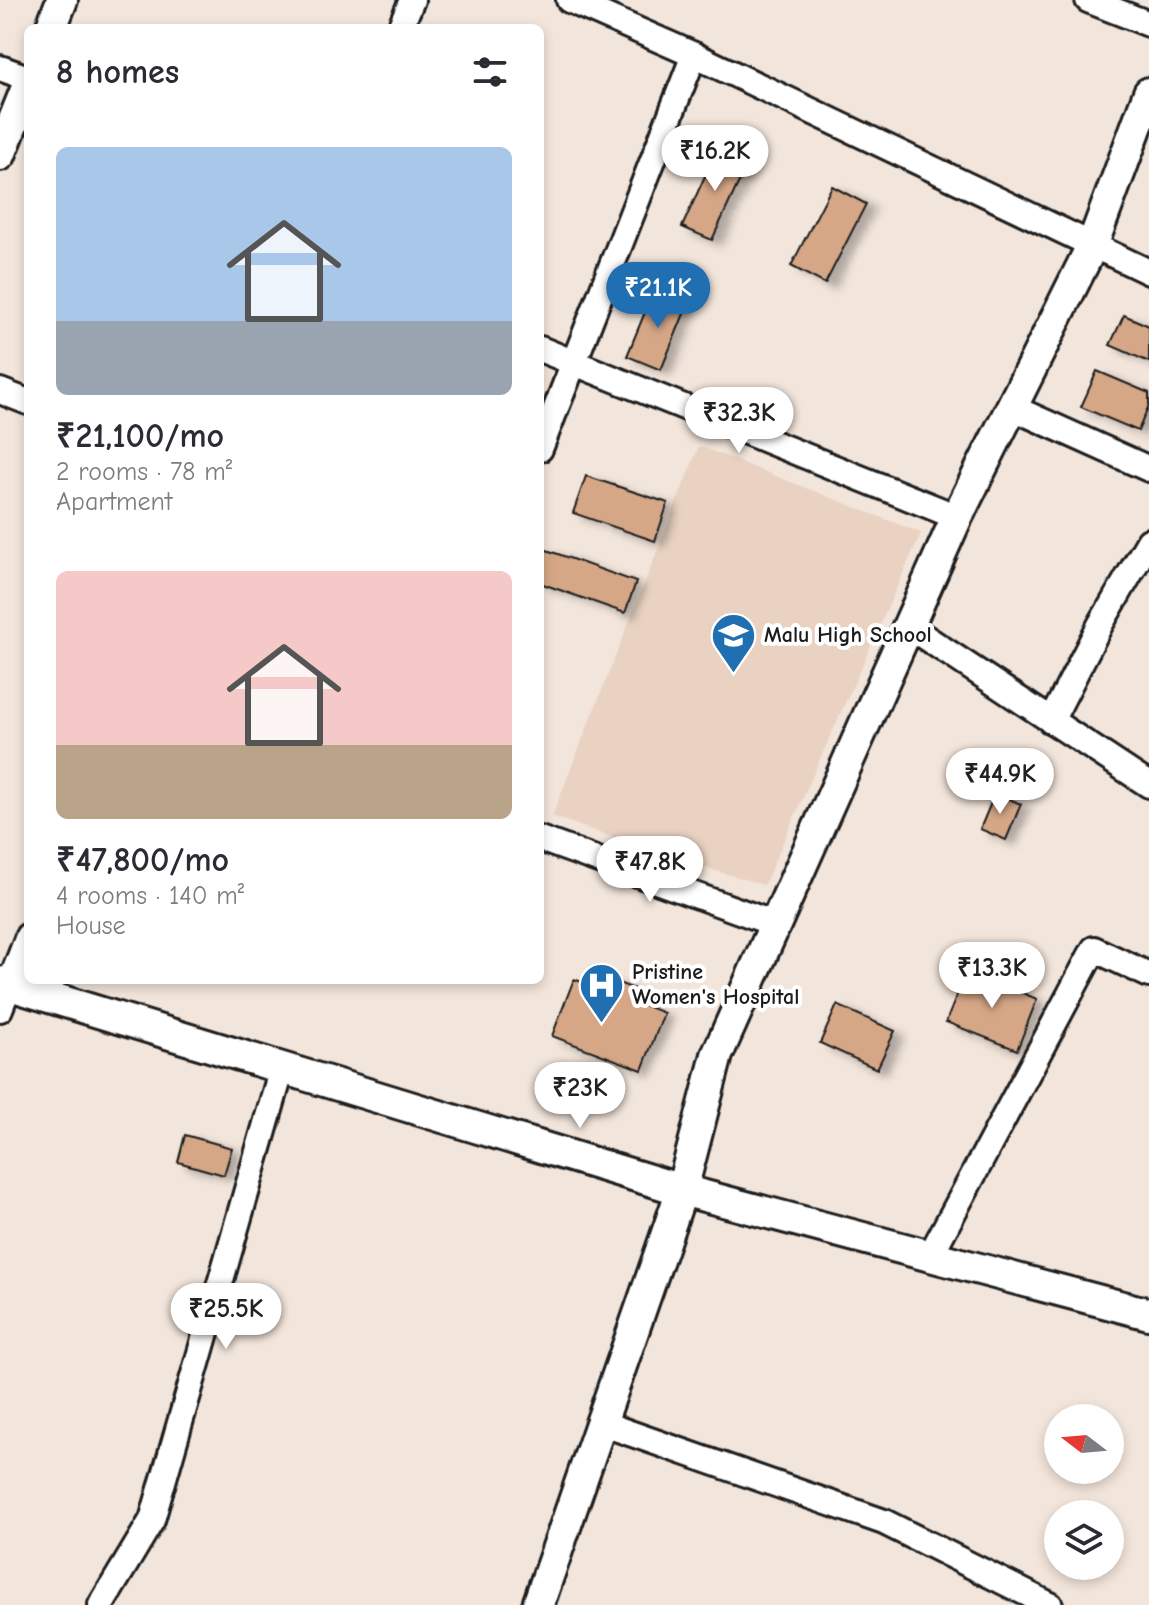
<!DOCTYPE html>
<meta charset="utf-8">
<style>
:root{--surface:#fff;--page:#f2f2f3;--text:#2b2b33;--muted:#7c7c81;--accent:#1f6fb2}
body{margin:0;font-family:"Comic Neue",sans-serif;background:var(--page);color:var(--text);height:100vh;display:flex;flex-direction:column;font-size:30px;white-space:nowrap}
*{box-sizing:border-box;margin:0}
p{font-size:26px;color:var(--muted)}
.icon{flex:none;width:44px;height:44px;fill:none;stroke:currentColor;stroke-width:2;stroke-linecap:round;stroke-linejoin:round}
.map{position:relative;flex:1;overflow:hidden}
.side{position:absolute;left:24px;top:24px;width:520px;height:960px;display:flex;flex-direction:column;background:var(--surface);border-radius:12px;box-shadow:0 4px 12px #0003}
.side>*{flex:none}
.needle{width:52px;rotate:286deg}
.fabs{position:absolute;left:1044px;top:1404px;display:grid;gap:16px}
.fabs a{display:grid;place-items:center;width:80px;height:80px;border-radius:50%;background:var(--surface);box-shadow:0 4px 12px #0003;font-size:40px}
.price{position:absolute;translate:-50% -68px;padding:0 18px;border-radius:28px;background:#fff;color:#222;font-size:26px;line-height:52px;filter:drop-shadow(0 2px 4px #0008)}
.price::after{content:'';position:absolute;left:50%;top:48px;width:24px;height:18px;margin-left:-12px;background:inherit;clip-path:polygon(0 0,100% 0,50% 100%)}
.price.on{background:var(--accent);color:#fff}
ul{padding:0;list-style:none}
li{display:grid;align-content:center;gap:16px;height:424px;padding:0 32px}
li span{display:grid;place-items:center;height:248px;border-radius:12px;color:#555}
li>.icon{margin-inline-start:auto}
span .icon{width:144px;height:144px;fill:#fffc;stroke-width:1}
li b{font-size:34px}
h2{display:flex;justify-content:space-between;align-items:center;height:96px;padding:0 32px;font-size:34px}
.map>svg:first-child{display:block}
.built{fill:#e9d2c2}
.building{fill:#d5a787;stroke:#1c1c1c;stroke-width:2;filter:url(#shadow)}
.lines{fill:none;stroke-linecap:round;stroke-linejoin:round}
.minor-casing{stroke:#1c1c1c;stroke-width:30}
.tertiary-casing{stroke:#1c1c1c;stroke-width:36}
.minor{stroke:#fff;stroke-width:24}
.tertiary{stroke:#fff;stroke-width:30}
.labels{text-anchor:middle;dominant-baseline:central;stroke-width:8;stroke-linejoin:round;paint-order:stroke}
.poi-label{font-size:22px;font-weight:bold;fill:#1c1c1c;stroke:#fff;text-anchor:start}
</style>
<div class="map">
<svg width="1149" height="1605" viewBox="0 0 1149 1605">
<defs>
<filter id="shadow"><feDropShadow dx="9" dy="5" stdDeviation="4" flood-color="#0004"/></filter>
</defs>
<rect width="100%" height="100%" fill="#f2e5db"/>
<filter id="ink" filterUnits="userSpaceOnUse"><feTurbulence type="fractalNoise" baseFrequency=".0125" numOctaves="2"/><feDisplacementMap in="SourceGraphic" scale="16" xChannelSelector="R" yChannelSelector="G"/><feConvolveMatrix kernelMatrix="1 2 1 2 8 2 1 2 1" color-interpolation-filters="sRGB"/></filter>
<g filter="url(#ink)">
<polygon class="built" points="699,446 921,533 764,885 659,854 552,816"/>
<g class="building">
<polygon points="718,147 749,160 712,240 682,227"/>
<polygon points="832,186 866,204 825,284 791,266"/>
<polygon points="654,290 688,304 661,370 627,356"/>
<polygon points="1124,315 1149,326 1149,362 1110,345"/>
<polygon points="1097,371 1149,393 1149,405 1138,431 1081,407"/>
<polygon points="586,476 668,503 655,541 573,513"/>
<polygon points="544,549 636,582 625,613 540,583 540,561"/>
<polygon points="995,793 1021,804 1006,840 980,829"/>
<polygon points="967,970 1037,999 1017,1050 946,1022"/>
<polygon points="605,978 645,993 641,1004 664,1013 642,1070 552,1036 574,979 601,989"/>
<polygon points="837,1005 895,1031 877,1069 820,1043"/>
<polygon points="185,1135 232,1148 224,1175 178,1162"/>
</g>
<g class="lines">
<defs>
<g id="minor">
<polyline points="569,0 694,55 1149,272"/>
<polyline points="1088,0 1149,24"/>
<polyline points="400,28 412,0"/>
<polyline points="0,68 28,78"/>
<polyline points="540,349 957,517"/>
<polyline points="0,391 28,402"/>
<polyline points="1011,407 1149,469"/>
<polyline points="540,449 694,55"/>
<polyline points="908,626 1149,785"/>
<polyline points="1051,721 1100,625 1149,541"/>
<polyline points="540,839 775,924"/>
<polyline points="0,1009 28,936"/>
<polyline points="930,1256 1094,949 1149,975"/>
<polyline points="601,1423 884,1522 1050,1605"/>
<polyline points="101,1605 152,1520 282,1068"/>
</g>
<g id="tertiary">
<polyline points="51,28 62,0"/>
<polyline points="0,155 28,85"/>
<polyline points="0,982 682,1190 1149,1314"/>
<polyline points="538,1605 682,1190 717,1055 957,517 1092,246 1149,93"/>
</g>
</defs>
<use href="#minor" class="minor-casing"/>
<use href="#tertiary" class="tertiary-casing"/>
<use href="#minor" class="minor"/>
<use href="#tertiary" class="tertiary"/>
</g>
</g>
<defs>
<symbol id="school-pin" viewBox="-11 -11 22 30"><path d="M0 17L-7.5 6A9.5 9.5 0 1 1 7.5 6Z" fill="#1f6fb2" stroke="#fff"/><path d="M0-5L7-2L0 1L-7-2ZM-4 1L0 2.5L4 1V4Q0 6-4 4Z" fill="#fff"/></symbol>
<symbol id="hospital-pin" viewBox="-11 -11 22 30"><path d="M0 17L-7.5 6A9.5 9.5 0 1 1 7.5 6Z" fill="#1f6fb2" stroke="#fff"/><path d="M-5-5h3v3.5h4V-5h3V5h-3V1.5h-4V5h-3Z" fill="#fff"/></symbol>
</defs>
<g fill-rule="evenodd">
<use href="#school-pin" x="708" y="610" width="51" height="69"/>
<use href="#hospital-pin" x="576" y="960" width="51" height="69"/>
</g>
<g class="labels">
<g class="poi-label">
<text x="764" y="635">Malu High School</text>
<text x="632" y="972">Pristine<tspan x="632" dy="25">Women's Hospital</tspan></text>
</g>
</g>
</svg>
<div class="fabs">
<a><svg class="needle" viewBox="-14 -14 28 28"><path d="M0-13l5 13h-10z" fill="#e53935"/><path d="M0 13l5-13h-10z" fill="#7c7c81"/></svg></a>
<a><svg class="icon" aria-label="layers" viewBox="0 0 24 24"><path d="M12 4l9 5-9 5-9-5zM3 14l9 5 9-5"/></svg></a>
</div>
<b class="price" style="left:715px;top:193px">₹16.2K</b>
<b class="price on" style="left:658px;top:330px">₹21.1K</b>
<b class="price" style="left:739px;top:455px">₹32.3K</b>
<b class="price" style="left:1000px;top:816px">₹44.9K</b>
<b class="price" style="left:650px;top:904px">₹47.8K</b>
<b class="price" style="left:992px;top:1010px">₹13.3K</b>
<b class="price" style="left:580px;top:1130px">₹23K</b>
<b class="price" style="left:226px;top:1351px">₹25.5K</b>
<section class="side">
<h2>8 homes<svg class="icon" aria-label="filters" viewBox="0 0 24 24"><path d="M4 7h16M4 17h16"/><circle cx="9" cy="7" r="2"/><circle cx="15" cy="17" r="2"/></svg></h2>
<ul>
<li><span style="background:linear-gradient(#a9c7e8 70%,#9aa5b1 0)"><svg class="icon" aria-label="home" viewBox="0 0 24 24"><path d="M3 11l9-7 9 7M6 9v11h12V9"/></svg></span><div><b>₹21,100/mo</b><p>2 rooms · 78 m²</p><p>Apartment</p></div></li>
<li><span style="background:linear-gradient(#f6c9c9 70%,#b9a48a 0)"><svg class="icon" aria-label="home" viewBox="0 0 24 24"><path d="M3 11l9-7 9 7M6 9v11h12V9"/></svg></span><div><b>₹47,800/mo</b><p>4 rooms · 140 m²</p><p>House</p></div></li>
</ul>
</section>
</div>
